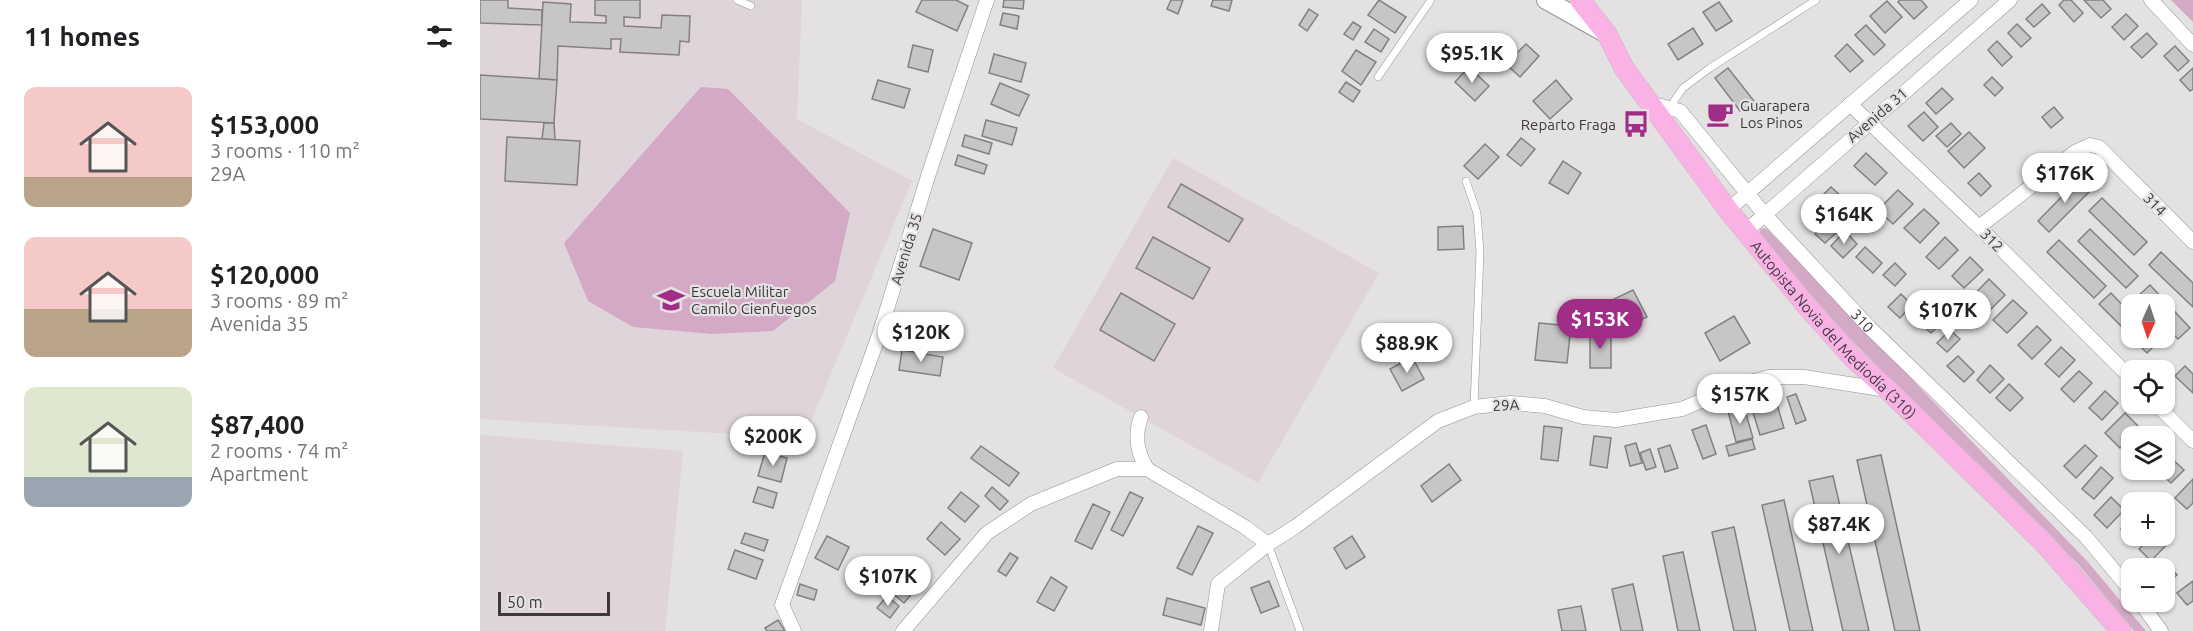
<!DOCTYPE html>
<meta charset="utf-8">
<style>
:root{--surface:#fff;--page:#f2f2f2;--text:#202124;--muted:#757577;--accent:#a22d86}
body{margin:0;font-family:Ubuntu,sans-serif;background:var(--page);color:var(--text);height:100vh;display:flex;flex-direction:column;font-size:22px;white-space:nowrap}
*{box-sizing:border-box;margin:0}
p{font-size:20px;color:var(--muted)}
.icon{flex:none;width:33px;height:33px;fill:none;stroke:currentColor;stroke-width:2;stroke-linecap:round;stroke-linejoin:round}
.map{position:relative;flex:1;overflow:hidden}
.sheet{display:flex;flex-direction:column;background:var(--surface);width:480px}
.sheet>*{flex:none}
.needle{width:39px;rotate:183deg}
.controls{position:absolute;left:1641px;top:294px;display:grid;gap:12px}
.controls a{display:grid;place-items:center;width:54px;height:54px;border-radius:12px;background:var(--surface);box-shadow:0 2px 4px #0004;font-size:30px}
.scale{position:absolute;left:18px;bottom:15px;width:112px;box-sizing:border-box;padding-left:6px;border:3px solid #3c3a3b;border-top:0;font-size:16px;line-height:21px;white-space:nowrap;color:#3c3a3b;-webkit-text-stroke:4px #e4e1e3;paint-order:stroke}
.price{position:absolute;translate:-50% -51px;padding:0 14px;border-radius:21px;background:#fff;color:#222;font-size:20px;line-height:39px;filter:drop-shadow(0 2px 3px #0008)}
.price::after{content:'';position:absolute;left:50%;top:36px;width:18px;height:14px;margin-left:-9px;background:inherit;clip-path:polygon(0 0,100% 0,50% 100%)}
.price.on{background:var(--accent);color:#fff}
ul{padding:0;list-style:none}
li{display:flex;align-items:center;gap:18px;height:150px;padding:0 24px}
li span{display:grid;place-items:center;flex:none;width:168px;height:120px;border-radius:12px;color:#555}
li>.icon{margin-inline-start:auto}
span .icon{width:72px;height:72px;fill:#fffc;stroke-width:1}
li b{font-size:26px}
h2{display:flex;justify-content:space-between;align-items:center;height:72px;padding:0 24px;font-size:26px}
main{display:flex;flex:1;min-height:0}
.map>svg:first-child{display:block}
.built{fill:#ded4da}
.green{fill:#d4a9c5}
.building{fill:#c8c5c7;stroke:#828081;stroke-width:1.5}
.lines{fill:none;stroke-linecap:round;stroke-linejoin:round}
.lane-casing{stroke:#959394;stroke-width:8}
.street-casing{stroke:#959394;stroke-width:15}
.secondary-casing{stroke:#959394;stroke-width:20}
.primary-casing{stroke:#c1c0c0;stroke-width:21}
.lane{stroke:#fff;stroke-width:7}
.street{stroke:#fff;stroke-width:14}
.secondary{stroke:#fff;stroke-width:18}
.primary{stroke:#fab2e5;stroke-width:20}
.labels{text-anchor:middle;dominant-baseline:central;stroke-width:4.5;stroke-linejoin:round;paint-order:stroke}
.poi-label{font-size:15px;fill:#3c3a3b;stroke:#e4e1e3;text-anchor:start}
.street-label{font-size:15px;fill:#3c3a3b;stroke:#e4e1e3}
</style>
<main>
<section class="sheet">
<h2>11 homes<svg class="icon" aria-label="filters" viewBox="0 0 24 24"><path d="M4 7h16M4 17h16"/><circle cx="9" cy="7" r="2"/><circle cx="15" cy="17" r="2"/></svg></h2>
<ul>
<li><span style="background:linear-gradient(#f6c9c9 75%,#b9a48a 0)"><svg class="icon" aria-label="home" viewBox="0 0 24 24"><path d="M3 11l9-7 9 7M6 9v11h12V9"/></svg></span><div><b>$153,000</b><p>3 rooms · 110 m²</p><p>29A</p></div></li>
<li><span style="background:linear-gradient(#f6c9c9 60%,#b9a48a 0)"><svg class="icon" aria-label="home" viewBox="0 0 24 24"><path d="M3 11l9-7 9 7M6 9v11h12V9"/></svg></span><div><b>$120,000</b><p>3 rooms · 89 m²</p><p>Avenida 35</p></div></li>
<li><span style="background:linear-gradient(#dfe7d0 75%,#9aa5b1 0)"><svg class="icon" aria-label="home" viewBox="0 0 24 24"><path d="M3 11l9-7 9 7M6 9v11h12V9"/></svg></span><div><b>$87,400</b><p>2 rooms · 74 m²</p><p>Apartment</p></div></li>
</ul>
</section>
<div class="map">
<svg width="1713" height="631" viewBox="0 0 1713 631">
<rect width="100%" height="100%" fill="#e4e1e3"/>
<g class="built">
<polygon points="0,0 322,0 317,119 432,181 324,438 0,419"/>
<polygon points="693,158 899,273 778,483 573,368"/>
<polygon points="0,435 203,451 185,631 0,631"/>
</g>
<g class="green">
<polygon points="1691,0 1713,0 1713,22"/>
<polygon points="221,87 248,89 370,213 355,281 293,331 232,334 153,327 108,301 84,243"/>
<polygon points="1282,228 1287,229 1607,561 1666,631 1654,631 1598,564 1374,343 1278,237 1277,235"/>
</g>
<g class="building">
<polygon points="0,0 28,0 28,8 62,10 62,25 0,23"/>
<polygon points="115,0 160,0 160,18 144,17 144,26 181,28 182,15 210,16 209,42 200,41 199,55 140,52 141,39 131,39 131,49 78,46 77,80 59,79 63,2 91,4 90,22 126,23 126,16 115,15"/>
<polygon points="442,0 476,0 488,6 477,31 436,12"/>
<polygon points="524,0 544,0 543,9 523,7"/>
<polygon points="691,0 703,0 698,14 687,9"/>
<polygon points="733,0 752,0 749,11 731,6"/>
<polygon points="899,0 926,17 915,33 888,15"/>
<polygon points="1420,0 1441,0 1447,7 1434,19 1418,2"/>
<polygon points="1584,0 1591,0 1603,13 1594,22 1579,5"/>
<polygon points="1604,0 1623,0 1631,9 1621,18"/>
<polygon points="1407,1 1422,17 1405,33 1390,16"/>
<polygon points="1239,2 1252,21 1236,31 1223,12"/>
<polygon points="1562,4 1570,13 1554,27 1546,19"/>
<polygon points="829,9 838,15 827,31 819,25"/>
<polygon points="523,13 539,16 537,29 520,25"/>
<polygon points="1646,14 1658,26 1644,40 1632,27"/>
<polygon points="873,22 881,27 873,40 864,34"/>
<polygon points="1537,24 1551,38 1541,47 1528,33"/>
<polygon points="1386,25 1405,45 1394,55 1375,35"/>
<polygon points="1213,28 1223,44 1198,60 1188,44"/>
<polygon points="894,29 909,39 901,52 885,42"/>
<polygon points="1667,33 1677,44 1662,58 1651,47"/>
<polygon points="963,37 984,53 975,65 954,48"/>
<polygon points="1517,41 1532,57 1522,66 1508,50"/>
<polygon points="1046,44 1059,56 1040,77 1026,64"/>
<polygon points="1367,44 1383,61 1370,72 1355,56"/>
<polygon points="433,45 453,50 448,72 428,67"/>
<polygon points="1695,46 1709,61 1698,71 1684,56"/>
<polygon points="876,50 896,62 881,85 862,71"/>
<polygon points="514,54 546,63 541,82 509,73"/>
<polygon points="989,67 1009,86 995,101 975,82"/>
<polygon points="1248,68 1274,101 1260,111 1235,78"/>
<polygon points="1713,68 1713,89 1710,91 1700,80"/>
<polygon points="0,75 77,80 74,123 0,119"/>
<polygon points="1512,77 1523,88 1515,96 1504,85"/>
<polygon points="398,80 430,89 424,108 392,99"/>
<polygon points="1076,80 1092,99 1070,119 1053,101"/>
<polygon points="866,82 880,91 873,102 859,92"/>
<polygon points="520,83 549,95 539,116 511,104"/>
<polygon points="1462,88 1473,99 1456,114 1446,103"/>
<polygon points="1574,107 1583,118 1571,128 1562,117"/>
<polygon points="1444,112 1458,127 1443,141 1428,126"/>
<polygon points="506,120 537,128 532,145 502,136"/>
<polygon points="64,123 74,123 75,140 62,139"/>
<polygon points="1471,123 1481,134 1467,147 1456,136"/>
<polygon points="1489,132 1505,148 1484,168 1468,151"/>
<polygon points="485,135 512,143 509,154 482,146"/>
<polygon points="27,137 100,141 97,185 25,181"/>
<polygon points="1041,138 1055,149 1041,166 1027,155"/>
<polygon points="1005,144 1019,157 998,179 984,166"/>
<polygon points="1386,153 1407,173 1395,185 1374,166"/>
<polygon points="478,155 507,165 504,174 475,165"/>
<polygon points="1083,161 1101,173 1088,194 1069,183"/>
<polygon points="1499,173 1511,186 1501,196 1488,183"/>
<polygon points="1601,177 1613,188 1569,232 1558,221"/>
<polygon points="701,184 763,219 749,242 688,207"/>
<polygon points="1351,187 1361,196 1348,209 1339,199"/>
<polygon points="1418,190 1433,204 1413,224 1398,210"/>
<polygon points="1622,198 1667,242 1654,255 1609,211"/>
<polygon points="1444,209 1459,223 1440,243 1424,228"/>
<polygon points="1352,217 1362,227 1345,243 1335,234"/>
<polygon points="983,226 984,249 958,250 958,227"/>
<polygon points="453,229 492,243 479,280 440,266"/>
<polygon points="1610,229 1658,276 1646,288 1598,241"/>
<polygon points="1365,231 1377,244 1363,258 1351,246"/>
<polygon points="673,237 730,268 713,299 656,268"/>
<polygon points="1465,237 1478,250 1459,269 1446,257"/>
<polygon points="1579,240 1626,286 1614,298 1567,252"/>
<polygon points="1385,247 1402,263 1393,273 1376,257"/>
<polygon points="1681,252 1713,283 1713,307 1669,265"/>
<polygon points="1490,257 1503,270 1484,288 1472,276"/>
<polygon points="1415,263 1426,274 1415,286 1403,275"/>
<polygon points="1509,279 1525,295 1506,314 1490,299"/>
<polygon points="1670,285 1710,328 1698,339 1684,325 1684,304 1665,304 1657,297"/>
<polygon points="1153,290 1167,317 1146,327 1132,300"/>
<polygon points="641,293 695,324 674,361 620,330"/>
<polygon points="1631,293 1652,315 1652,337 1619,304"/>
<polygon points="1421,294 1432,305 1420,318 1408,307"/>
<polygon points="1533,300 1547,313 1527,333 1513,320"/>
<polygon points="1450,307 1464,320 1451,333 1437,320"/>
<polygon points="1254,316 1270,343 1240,361 1225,333"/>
<polygon points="1059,323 1091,326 1087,363 1055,360"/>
<polygon points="1557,326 1571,340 1552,359 1538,345"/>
<polygon points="1470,330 1480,339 1467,352 1457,343"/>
<rect x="1110" y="331" width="21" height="37"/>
<polygon points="1652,338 1674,338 1678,342 1667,353"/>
<polygon points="1581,347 1595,360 1579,377 1565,364"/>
<polygon points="422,350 463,357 460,376 419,370"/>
<polygon points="1478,356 1494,372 1484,382 1467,366"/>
<polygon points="932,357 944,379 922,391 910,369"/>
<polygon points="1510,365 1524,379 1510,393 1497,380"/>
<polygon points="1705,366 1713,374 1713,393 1695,376"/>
<polygon points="1599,371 1612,383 1594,402 1581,389"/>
<polygon points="1529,384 1543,398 1530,411 1516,398"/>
<polygon points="1625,391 1638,403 1622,420 1609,408"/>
<polygon points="1316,394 1326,420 1316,424 1307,397"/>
<polygon points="1295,398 1304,428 1280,435 1271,406"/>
<polygon points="1264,407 1273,438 1256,442 1248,411"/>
<polygon points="1645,413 1660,428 1640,448 1625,433"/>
<polygon points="1226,425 1236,454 1223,459 1212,430"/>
<polygon points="1064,426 1082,428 1078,461 1061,459"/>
<polygon points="1114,436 1131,438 1127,468 1110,465"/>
<polygon points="1272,439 1275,449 1249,456 1246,446"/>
<polygon points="1156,443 1162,463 1150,466 1145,446"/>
<polygon points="1190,445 1198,468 1185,472 1178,449"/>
<polygon points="1605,445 1617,456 1596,478 1584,466"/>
<polygon points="501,446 539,473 529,486 491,458"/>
<polygon points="1170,449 1176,467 1166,470 1160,453"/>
<polygon points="285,452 307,458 301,482 278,476"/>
<polygon points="1401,455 1440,631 1415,631 1377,460"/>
<polygon points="1689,456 1704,470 1691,483 1677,470 1684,470 1684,461"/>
<polygon points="969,464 981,480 952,502 941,486"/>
<polygon points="1621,467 1633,478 1614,499 1602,489"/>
<polygon points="1353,476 1389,631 1363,631 1329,481"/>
<polygon points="1713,479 1713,503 1707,509 1695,498"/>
<polygon points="278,487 297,493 293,508 273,502"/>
<polygon points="512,487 528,501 520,510 505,496"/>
<polygon points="481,492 499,506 485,522 468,508"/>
<polygon points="650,492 663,498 643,536 631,530"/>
<polygon points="1631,497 1644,510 1627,528 1614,515"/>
<polygon points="1304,500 1333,631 1310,631 1282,505"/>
<polygon points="613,504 630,512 612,549 595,541"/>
<polygon points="1652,519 1652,536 1658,536 1653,541 1641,529"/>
<polygon points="461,522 480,539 465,555 447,539"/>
<polygon points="718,526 733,533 712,575 697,568"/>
<polygon points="1254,527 1276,631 1254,631 1232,532"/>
<polygon points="265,533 288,540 284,551 261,543"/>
<polygon points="347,536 369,547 358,570 335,558"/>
<polygon points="872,536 885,557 866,569 854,548"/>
<polygon points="1673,536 1682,536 1689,542 1671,561 1659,549"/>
<polygon points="255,550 283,560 276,579 248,569"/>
<polygon points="1203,552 1220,631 1198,631 1183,556"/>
<polygon points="530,553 538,558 526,576 518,571"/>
<polygon points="1686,562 1697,575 1684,586 1684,568 1679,568"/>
<polygon points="571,577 587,587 574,611 557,602"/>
<polygon points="419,579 434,591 424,603 410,591"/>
<polygon points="789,581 799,606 781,613 771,588"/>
<polygon points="1713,581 1713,601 1707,605 1697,593"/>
<polygon points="320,584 337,590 334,600 317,595"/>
<polygon points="1153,584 1163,631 1141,631 1132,589"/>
<polygon points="407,596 419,606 410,618 397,608"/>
<polygon points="687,598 725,608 721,625 683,615"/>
<polygon points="1101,606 1106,631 1082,631 1078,610"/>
<polygon points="298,620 305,631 287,631 285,628"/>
</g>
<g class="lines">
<defs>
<g id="lane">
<polyline points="257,0 271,6"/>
<polyline points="898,77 951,0"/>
<polyline points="1192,109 1194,101 1203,88 1230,68 1336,0"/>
<polyline points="986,181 997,213 1000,252 994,407"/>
<polyline points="788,544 820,631"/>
</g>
<g id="street">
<polyline points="1671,0 1713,45"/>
<path id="s1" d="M1170 103 1200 111 1285 215 1390 328 1606 537 1652 592"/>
<polyline points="1370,104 1499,227 1652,379"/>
<polyline points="1248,210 1491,0"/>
<polyline points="1499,227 1595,152 1610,145 1619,147 1713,242"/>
<polyline points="1265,232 1530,0"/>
<polyline points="1676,404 1713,441"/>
<path d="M661 417C654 436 657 452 667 469L765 527 788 544"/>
<polyline points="1660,602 1681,631"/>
<polyline points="314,631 302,605 399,335 449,173 507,0"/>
<polyline points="423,631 507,533 551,504 637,469 667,469"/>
<polyline points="731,631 738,584 788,544 815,527 958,421 994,407 1031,403 1065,406 1103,417 1136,420 1202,409 1256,386 1289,377 1324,377 1407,390"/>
</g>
<polyline id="secondary" points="1066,0 1125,33"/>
<g id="primary">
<path id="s2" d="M1100 0 1127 34 1144 68 1248 210 1325 304 1372 357 1409 391 1565 544 1641 631"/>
</g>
</defs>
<use href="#lane" class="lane-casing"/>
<use href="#street" class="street-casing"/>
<use href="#secondary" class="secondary-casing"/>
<use href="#primary" class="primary-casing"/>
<use href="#lane" class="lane"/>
<use href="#street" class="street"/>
<use href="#secondary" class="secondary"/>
<use href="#primary" class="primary"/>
</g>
<defs>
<symbol id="cafe-bare" viewBox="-9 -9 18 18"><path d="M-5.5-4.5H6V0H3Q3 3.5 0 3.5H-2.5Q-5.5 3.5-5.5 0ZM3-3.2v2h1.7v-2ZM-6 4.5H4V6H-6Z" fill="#a22d86" stroke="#e4e1e3" stroke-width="2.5" paint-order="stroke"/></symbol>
<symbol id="bus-bare" viewBox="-9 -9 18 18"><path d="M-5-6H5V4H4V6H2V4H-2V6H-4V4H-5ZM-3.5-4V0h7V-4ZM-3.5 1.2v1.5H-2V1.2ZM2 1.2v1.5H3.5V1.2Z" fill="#a22d86" stroke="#e4e1e3" stroke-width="2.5" paint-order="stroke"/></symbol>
<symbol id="school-bare" viewBox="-9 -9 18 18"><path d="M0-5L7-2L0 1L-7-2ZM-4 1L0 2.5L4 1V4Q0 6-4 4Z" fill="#a22d86" stroke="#e4e1e3" stroke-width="2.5" paint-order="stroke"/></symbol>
</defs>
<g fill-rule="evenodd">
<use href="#cafe-bare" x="1221" y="95" width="38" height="38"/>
<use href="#bus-bare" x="1137" y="105" width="38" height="38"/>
<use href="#school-bare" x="172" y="281" width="38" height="38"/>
</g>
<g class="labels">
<g class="poi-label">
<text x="1260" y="105">Guarapera<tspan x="1260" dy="17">Los Pinos</tspan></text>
<text x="1136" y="124" text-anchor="end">Reparto Fraga</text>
<text x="211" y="291">Escuela Militar<tspan x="211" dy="17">Camilo Cienfuegos</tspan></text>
</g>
<g class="street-label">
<text transform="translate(1397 115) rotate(-41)">Avenida 31</text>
<text transform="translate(1675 204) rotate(45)">314</text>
<text transform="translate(1512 240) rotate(45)">312</text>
<text transform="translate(426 249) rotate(-73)">Avenida 35</text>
<text stroke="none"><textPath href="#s1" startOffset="309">310</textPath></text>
<text stroke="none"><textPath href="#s2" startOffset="417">Autopista Novia del Mediodía (310)</textPath></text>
<text transform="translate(1026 405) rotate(-2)">29A</text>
</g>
</g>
</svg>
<div class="controls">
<a><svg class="needle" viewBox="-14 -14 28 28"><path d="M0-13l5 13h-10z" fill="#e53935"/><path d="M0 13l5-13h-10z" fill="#757577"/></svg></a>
<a><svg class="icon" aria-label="locate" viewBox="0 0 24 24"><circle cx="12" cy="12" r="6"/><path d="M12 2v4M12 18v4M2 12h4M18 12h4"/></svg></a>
<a><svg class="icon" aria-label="layers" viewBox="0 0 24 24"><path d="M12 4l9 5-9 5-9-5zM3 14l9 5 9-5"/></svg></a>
<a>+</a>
<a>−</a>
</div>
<div class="scale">50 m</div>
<b class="price" style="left:992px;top:84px">$95.1K</b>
<b class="price" style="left:1585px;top:204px">$176K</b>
<b class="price" style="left:1364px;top:245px">$164K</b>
<b class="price" style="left:1468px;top:341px">$107K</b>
<b class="price on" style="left:1120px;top:350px">$153K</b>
<b class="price" style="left:441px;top:363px">$120K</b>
<b class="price" style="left:927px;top:374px">$88.9K</b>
<b class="price" style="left:1260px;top:425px">$157K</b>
<b class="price" style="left:293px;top:467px">$200K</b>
<b class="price" style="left:1359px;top:555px">$87.4K</b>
<b class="price" style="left:408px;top:607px">$107K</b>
</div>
</main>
